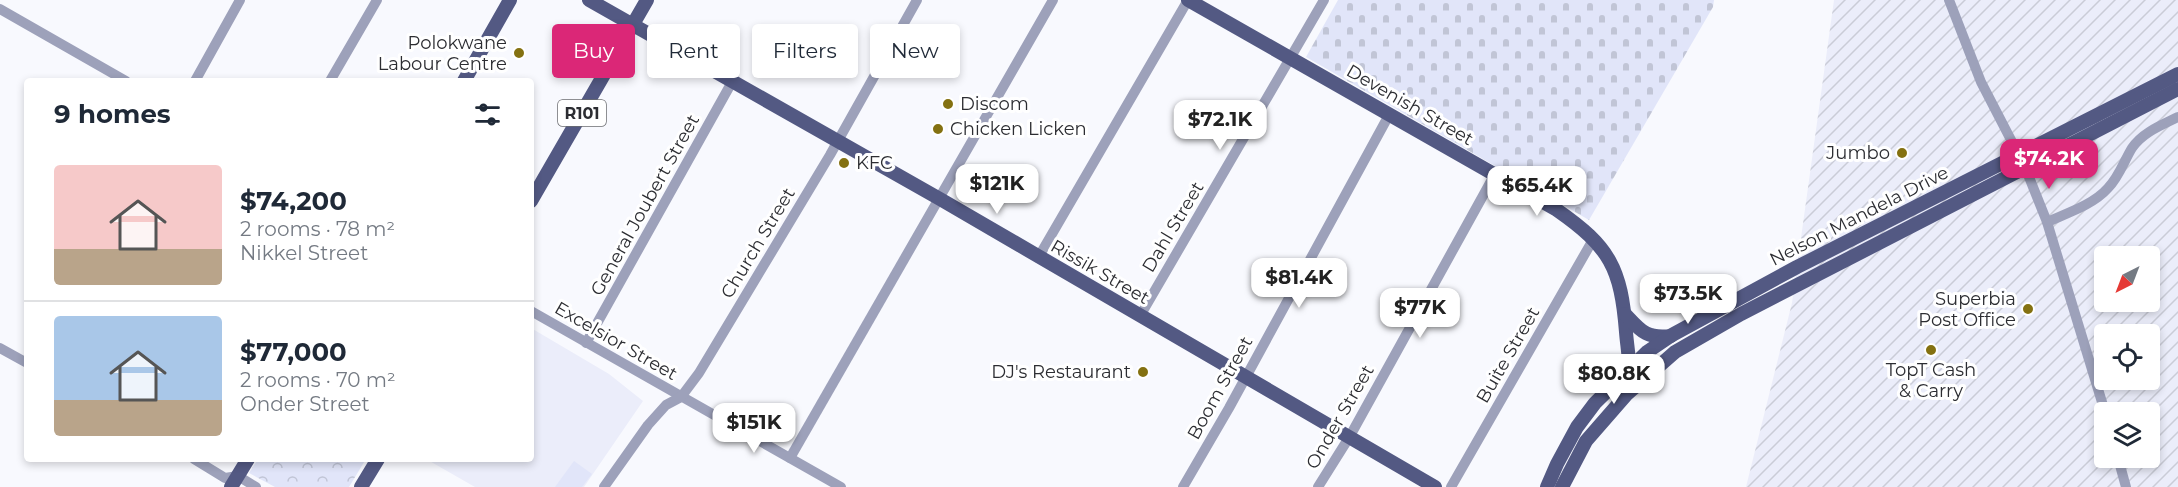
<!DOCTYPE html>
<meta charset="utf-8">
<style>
:root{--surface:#fff;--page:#f2f2f3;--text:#1f2937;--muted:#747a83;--line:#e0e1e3;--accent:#db2777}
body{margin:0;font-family:Montserrat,sans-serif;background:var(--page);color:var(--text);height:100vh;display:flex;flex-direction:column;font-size:22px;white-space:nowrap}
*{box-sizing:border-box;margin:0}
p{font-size:20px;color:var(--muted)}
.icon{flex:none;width:33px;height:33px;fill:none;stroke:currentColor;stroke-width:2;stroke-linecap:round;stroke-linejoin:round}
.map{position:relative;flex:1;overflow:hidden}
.panel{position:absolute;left:24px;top:78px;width:510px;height:384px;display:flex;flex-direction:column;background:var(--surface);border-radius:6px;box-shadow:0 3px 9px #0003}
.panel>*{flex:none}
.banner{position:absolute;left:552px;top:24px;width:570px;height:54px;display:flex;gap:12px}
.needle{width:39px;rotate:222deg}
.controls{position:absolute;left:2094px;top:246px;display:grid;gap:12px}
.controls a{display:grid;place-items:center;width:66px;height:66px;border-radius:6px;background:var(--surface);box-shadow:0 3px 9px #0003;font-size:30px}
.price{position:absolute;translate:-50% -51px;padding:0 14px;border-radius:12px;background:#fff;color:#222;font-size:20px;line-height:39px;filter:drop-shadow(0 2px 3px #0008)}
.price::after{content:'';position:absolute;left:50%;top:36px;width:18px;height:14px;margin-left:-9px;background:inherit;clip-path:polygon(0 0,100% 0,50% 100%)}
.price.current{background:var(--accent);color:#fff}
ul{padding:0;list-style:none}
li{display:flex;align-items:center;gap:18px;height:150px;padding:0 30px}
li+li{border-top:2px solid var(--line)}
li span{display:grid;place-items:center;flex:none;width:168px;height:120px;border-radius:6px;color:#555}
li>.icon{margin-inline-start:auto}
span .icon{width:72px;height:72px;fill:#fffc;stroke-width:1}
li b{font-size:26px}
h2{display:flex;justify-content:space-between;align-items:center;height:72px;padding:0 30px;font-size:26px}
.chip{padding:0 21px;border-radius:6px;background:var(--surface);box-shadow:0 3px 9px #0003;font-size:21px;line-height:54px}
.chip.current{background:var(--accent);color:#fff}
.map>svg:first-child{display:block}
.built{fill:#ebedfa}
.industrial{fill:url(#industrial-furrows);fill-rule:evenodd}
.forest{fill:url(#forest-crowns)}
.cemetery{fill:url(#cemetery-stones)}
.garden{fill:#e1e5f9}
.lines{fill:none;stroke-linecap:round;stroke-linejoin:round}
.minor{stroke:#9da1ba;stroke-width:10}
.major{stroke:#535983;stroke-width:14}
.poi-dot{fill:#847111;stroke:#fff;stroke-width:2}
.labels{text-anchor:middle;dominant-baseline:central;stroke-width:6;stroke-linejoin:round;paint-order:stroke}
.shield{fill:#fff;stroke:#6b6c70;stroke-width:1.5}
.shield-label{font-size:16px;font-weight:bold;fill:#2c2d32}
.poi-label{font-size:18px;fill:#2c2d32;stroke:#fff;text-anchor:end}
.street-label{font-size:18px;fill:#2c2d32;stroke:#fff}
</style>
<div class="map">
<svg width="2178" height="487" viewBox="0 0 2178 487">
<defs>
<pattern id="industrial-furrows" width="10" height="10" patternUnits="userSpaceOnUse" patternTransform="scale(1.5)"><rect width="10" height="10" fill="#ebedfa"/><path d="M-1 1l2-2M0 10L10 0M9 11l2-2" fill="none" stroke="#caccd7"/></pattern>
<pattern id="forest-crowns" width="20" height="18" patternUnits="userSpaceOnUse" patternTransform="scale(1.5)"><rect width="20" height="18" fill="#e1e5f9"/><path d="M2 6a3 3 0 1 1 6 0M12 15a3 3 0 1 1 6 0" fill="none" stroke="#c1c5d6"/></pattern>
<pattern id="cemetery-stones" width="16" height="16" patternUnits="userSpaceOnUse" patternTransform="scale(1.5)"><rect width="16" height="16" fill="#e1e5f9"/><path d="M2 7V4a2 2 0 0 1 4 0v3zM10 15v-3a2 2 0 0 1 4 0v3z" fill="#c1c5d6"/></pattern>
</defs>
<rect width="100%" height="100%" fill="#f8f9fe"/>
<polygon class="built" points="531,328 609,374 643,401 584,487 475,487 426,459 531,459"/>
<path class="industrial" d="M1834 0H2178V487H1746L1792 303ZM2104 256H2150V302H2104ZM2104 334H2150V380H2104ZM2104 412H2150V458H2104Z"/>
<polygon class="forest" points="258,459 366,459 349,487 275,487 249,473"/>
<polygon class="cemetery" points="1338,0 1714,0 1713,7 1589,220 1306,57"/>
<polygon class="garden" points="574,461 592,474 582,487 555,487"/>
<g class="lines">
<g class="minor">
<polyline points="1949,0 1981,82 2025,167 2047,222 2105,412"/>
<polyline points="0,9 126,81"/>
<polyline points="195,81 240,0"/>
<polyline points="330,81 377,0"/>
<path d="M2047 222C2067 213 2093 205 2108 188 2119 177 2124 161 2132 148 2143 132 2162 125 2178 117"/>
<polyline points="1038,258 1188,0"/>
<polyline points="531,311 841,487"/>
<polyline points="1140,316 1324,0"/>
<polyline points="586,343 732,82"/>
<polyline points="0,348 27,363"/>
<polyline points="790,458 1053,0"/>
<polyline points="2118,458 2126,487"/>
<polyline points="194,459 225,478 238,476 256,487"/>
<polyline points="604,487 648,425 666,405 681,397 699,373 830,155 917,0"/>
<polyline points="1183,487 1229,408 1389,115"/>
<polyline points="1318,487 1350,436 1495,174"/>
<polyline points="1451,487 1594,238"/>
</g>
<g class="major">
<polyline points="589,0 940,199 1435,487"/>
<path d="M1188 0 1557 210C1610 247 1621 268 1626 332 1627 346 1630 360 1629 374"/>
<polyline points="464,81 510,0"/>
<polyline points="531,201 647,0"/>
<path d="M1625 314C1641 331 1646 339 1671 336"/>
<polyline points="231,487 248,459"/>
<polyline points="361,487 378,459"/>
<polyline points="1547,487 1557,464 1577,427 1595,403 1647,352 1672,335 1797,267 2178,74"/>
<polyline points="1562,487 1586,441 1627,394 1675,352 1741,314 2178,89"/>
</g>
</g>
<g class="poi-dot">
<circle cx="519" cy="53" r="6"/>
<circle cx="948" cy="104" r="6"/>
<circle cx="938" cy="129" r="6"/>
<circle cx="1902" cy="153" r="6"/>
<circle cx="844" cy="163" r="6"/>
<circle cx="2028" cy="309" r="6"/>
<circle cx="1931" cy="350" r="6"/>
<circle cx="1143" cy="372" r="6"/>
</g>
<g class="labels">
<rect class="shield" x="558" y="100" width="48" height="26" rx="4.5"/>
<g class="shield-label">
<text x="582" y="113">R101</text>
</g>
<g class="poi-label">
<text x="507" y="43">Polokwane<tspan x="507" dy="21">Labour Centre</tspan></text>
<text x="960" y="104" text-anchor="start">Discom</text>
<text x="950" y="129" text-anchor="start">Chicken Licken</text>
<text x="1890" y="153">Jumbo</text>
<text x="856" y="163" text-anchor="start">KFC</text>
<text x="2016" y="299">Superbia<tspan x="2016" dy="21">Post Office</tspan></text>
<text x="1931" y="370" text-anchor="middle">TopT Cash<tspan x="1931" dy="21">&amp; Carry</tspan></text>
<text x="1131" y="372">DJ's Restaurant</text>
</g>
<g class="street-label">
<text transform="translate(1410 105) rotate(30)">Devenish Street</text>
<text transform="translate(645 205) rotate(-61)">General Joubert Street</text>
<text transform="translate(1859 216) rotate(-27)">Nelson Mandela Drive</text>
<text transform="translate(1173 227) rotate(-59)">Dahl Street</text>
<text transform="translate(758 243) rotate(-59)">Church Street</text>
<text transform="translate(1100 272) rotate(30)">Rissik Street</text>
<text transform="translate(616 341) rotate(30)">Excelsior Street</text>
<text transform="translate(1508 355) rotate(-60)">Buite Street</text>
<text transform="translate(1220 388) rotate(-61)">Boom Street</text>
<text transform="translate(1340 417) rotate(-60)">Onder Street</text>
</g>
</g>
</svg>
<div class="controls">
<a><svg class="needle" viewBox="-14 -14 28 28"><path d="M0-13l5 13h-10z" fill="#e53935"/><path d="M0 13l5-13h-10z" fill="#747a83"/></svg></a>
<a><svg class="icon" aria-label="locate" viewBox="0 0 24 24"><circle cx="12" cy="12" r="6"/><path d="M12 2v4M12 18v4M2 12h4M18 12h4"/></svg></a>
<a><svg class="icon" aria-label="layers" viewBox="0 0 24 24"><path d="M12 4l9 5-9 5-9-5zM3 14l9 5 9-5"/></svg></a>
</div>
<b class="price" style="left:1220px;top:151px">$72.1K</b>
<b class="price current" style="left:2049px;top:190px">$74.2K</b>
<b class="price" style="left:997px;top:215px">$121K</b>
<b class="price" style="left:1537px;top:217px">$65.4K</b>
<b class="price" style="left:1299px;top:309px">$81.4K</b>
<b class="price" style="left:1688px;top:325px">$73.5K</b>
<b class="price" style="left:1420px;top:339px">$77K</b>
<b class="price" style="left:1614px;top:405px">$80.8K</b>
<b class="price" style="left:754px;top:454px">$151K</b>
<div class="banner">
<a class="chip current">Buy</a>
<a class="chip">Rent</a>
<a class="chip">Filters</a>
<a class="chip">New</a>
</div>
<section class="panel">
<h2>9 homes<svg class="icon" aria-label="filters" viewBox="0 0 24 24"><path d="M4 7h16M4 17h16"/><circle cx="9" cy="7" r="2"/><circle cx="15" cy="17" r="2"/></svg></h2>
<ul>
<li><span style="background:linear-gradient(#f6c9c9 70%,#b9a48a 0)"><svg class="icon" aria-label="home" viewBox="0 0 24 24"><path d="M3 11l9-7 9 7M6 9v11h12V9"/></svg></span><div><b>$74,200</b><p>2 rooms · 78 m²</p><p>Nikkel Street</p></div></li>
<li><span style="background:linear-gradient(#a9c7e8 70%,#b9a48a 0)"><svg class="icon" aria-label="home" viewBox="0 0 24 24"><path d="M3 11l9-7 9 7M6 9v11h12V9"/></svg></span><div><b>$77,000</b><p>2 rooms · 70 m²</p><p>Onder Street</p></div></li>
</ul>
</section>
</div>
